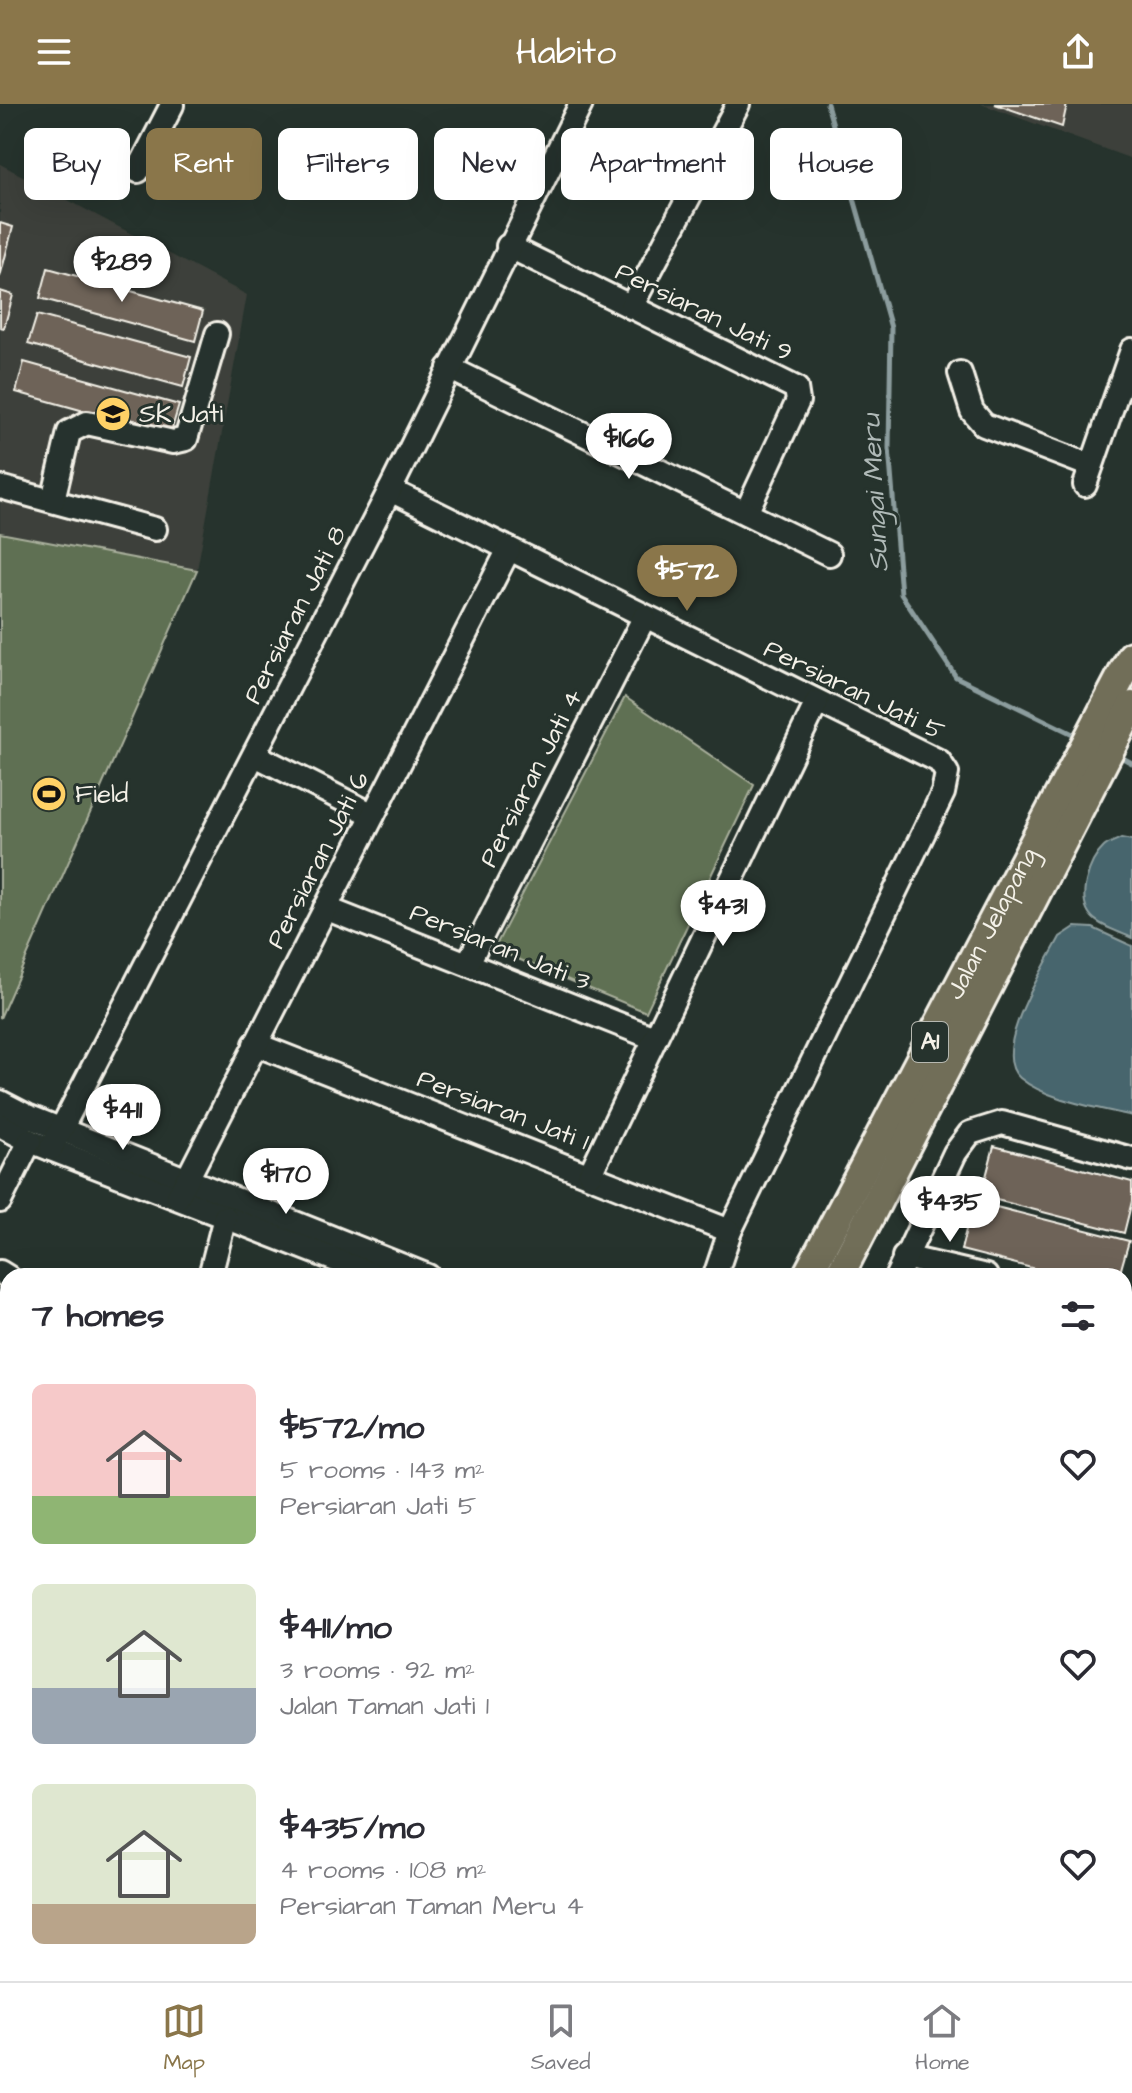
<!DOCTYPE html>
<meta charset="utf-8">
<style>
:root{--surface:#fff;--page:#f2f2f3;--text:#2b2b33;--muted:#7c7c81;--line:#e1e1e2;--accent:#8a764a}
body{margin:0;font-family:"Architects Daughter",sans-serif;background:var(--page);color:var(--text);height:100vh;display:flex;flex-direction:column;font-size:30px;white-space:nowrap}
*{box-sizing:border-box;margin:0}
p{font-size:26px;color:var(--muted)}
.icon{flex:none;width:44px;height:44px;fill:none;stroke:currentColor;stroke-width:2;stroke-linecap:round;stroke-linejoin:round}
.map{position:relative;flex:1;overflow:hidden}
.side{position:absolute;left:0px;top:1164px;width:1132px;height:714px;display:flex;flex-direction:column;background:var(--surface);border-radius:24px 24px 0 0;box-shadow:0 8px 32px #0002}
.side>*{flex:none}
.hud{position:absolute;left:24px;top:24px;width:1084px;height:72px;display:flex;gap:16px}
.price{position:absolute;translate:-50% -68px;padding:0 18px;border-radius:28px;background:#fff;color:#222;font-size:26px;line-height:52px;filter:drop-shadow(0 2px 4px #0008)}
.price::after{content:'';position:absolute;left:50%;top:48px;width:24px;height:18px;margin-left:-12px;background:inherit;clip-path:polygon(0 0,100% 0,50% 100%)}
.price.on{background:var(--accent);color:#fff}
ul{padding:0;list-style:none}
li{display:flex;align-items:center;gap:24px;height:200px;padding:0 32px}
li span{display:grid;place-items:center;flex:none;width:224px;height:160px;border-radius:12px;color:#555}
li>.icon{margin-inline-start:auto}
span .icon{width:96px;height:96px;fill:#fffc;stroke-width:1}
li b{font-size:34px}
h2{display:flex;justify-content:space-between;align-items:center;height:96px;padding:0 32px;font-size:34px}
.tag{padding:0 28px;border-radius:12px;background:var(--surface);box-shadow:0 8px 32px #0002;font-size:28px;line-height:72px}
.tag.on{background:var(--accent);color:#fff}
header{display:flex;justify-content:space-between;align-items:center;height:104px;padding:0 32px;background:var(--accent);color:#fff;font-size:36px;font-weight:600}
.tabs{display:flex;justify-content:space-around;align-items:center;height:112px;border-top:2px solid var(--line);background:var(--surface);font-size:22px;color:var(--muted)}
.tabs a{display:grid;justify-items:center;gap:4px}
.tabs .on{color:var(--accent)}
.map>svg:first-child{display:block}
.built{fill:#3c413a}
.green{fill:#5f7052;stroke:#aab09d;stroke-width:2}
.water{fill:#47656d;stroke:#8c9d9e;stroke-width:2}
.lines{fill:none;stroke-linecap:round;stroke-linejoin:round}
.stream{stroke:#8c9d9e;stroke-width:5}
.building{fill:#6e6358;stroke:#f4f1e8;stroke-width:2}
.minor-casing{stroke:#f4f1e8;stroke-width:28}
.major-casing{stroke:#f4f1e8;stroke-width:34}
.minor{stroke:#26332d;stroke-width:22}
.major{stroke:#716e59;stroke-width:28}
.labels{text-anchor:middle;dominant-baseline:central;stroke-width:6;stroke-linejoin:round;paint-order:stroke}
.shield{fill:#26332d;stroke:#b6b8b0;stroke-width:2}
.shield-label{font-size:24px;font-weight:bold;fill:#f4f1e8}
.street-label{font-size:26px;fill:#f4f1e8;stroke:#26332d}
.poi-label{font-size:26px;fill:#f4f1e8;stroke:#26332d;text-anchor:start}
.water-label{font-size:28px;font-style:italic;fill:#afb9b7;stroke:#26332d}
</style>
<header><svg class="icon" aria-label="menu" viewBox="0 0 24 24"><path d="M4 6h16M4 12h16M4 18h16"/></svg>Habito<svg class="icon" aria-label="share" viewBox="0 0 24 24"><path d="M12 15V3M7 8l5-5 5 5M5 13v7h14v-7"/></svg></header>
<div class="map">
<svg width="1132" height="1877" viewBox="0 0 1132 1877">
<rect width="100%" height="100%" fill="#26332d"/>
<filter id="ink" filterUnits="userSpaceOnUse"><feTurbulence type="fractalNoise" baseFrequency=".0125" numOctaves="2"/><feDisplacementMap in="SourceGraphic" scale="16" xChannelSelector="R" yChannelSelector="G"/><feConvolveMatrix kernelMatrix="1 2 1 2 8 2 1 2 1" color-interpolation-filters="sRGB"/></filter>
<g filter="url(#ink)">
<g class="built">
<polygon points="981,0 1132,0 1132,55"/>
<polygon points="0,60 247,191 197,466 0,428"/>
</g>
<g class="green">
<polygon points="0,429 197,466 0,914"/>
<polygon points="625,593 754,681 646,908 494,845"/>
</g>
<g class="water">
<path d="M1121 734 1132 736V834C1120 828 1101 823 1092 813 1076 796 1088 758 1104 743 1108 739 1116 737 1121 734Z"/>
<path d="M1075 823 1093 824 1132 842V1012C1099 1004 1046 996 1020 974 989 948 1045 862 1060 833Z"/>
</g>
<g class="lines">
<g class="stream">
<polyline points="827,0 891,224 889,344 901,490 956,573 1081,634"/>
<polyline points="1119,652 1132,659"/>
<polyline points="1128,1877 1132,1839"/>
</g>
</g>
<g class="building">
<polygon points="995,0 1067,0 1062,23"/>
<polygon points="0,119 13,123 0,173"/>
<polygon points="48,164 203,207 195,237 40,194"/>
<polygon points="0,187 13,191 4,224 0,223"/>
<polygon points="37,211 191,253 183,283 28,240"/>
<polygon points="24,258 179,301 170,331 16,288"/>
<polygon points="994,1042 1132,1078 1132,1097 1124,1129 981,1092"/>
<polygon points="973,1097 1129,1137 1119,1172 1063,1172 961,1146"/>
<polygon points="810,1870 879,1870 877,1877 837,1877"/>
<polygon points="889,1870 1031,1870 1040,1872 1039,1877 887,1877"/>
</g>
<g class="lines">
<defs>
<g id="minor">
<polyline points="138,67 172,1"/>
<polyline points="508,142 796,284 798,297 746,409"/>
<polyline points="631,203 738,0"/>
<polyline points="449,264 829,450"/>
<polyline points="960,269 972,307 984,321 1091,362"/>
<polyline points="1085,381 1132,246"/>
<polyline points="0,383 155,425"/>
<polyline points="390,386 939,657 947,669 943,689 730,1127 715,1172"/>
<polyline points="53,396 69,328 87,319 173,338 186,335 217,230"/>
<polyline points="255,651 373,711"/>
<polyline points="325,804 654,934"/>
<polyline points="468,859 644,514"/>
<polyline points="255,940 730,1127"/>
<polyline points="0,998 27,1012 428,1172"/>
<polyline points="0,1021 30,1037 377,1172"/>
<polyline points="51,1045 390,386 581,0"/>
<polyline points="590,1070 817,598"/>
<polyline points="178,1093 509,445"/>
<polyline points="0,1097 30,1037"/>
<polyline points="904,1153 986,1172"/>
<polyline points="0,1168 8,1173"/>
<polyline points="210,1172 225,1113"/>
<polyline points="897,1172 955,1049 970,1029 1002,1019 1132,1055"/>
<polyline points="1124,1204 1132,1206"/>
<polyline points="0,1318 8,1321"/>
<polyline points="1124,1340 1132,1298"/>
<polyline points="0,1440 8,1444"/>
<polyline points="0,1584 8,1588"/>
<polyline points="0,1752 8,1756"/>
<polyline points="211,1870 224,1877"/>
<polyline points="756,1870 785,1877"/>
<polyline points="8,1877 13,1870"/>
<polyline points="384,1877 385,1870"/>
<polyline points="547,1877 549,1870"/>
<polyline points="1055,1877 1056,1870"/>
</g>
<g id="major">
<path id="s1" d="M807 1172 1132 552"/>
<polyline points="839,1172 1132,602"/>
<polyline points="669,1870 672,1877"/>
<polyline points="615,1877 617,1870"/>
<polyline points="642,1877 644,1870"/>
</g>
</defs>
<use href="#minor" class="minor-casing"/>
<use href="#major" class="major-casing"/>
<use href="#minor" class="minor"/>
<use href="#major" class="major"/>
</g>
</g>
<defs>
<symbol id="school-disc" viewBox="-11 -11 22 22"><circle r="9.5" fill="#ffd166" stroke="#26332d"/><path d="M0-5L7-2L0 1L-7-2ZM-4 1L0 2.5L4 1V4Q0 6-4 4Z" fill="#111"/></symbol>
<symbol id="stadium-disc" viewBox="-11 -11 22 22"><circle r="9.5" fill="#ffd166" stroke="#26332d"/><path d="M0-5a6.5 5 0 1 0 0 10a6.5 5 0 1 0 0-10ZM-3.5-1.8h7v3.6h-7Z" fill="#111"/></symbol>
</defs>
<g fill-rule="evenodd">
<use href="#school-disc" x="93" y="290" width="40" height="40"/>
<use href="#stadium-disc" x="29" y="670" width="40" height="40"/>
</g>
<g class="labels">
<rect class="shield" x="912" y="918" width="36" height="40" rx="6"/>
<g class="shield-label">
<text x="930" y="938">A1</text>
</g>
<g class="street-label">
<text transform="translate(704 208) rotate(26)">Persiaran Jati 9</text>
<text transform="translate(295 511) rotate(-63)">Persiaran Jati 8</text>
<text transform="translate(854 586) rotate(26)">Persiaran Jati 5</text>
<text transform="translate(531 674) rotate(-63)">Persiaran Jati 4</text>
<text transform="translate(318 756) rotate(-63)">Persiaran Jati 6</text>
<text stroke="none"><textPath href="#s1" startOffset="398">Jalan Jelapang</textPath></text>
<text transform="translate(500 843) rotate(22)">Persiaran Jati 3</text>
<text transform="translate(503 1006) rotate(21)">Persiaran Jati 1</text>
</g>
<g class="poi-label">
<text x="139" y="310">SK Jati</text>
<text x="75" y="690">Field</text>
</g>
<g class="water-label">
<text transform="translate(875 389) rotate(-93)">Sungai Meru</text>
</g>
</g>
</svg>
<b class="price" style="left:122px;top:200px">$289</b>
<b class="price" style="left:629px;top:377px">$166</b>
<b class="price on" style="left:687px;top:509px">$572</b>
<b class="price" style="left:723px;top:844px">$431</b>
<b class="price" style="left:123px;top:1048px">$411</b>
<b class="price" style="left:286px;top:1112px">$170</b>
<b class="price" style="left:950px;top:1140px">$435</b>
<div class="hud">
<a class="tag">Buy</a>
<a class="tag on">Rent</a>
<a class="tag">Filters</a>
<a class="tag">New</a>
<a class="tag">Apartment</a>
<a class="tag">House</a>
</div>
<section class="side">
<h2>7 homes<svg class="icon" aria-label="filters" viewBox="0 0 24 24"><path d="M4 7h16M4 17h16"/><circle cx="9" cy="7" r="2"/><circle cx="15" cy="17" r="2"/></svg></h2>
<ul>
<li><span style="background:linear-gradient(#f6c9c9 70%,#8fb573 0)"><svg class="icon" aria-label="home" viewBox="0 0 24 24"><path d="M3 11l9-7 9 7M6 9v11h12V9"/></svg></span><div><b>$572/mo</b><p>5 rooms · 143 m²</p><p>Persiaran Jati 5</p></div><svg class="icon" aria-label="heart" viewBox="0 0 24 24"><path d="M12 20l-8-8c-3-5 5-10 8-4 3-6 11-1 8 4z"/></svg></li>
<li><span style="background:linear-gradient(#dfe7d0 65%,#9aa5b1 0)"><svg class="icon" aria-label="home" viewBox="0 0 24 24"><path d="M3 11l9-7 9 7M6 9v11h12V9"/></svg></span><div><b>$411/mo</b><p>3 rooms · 92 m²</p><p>Jalan Taman Jati 1</p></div><svg class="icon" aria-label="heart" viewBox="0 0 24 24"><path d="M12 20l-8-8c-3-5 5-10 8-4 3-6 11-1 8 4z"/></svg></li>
<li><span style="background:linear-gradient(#dfe7d0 75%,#b9a48a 0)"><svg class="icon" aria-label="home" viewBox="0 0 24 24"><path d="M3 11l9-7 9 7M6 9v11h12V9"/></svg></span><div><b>$435/mo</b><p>4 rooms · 108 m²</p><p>Persiaran Taman Meru 4</p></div><svg class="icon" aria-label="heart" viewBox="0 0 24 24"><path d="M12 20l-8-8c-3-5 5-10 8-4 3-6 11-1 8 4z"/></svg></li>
</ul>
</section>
</div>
<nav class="tabs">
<a class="on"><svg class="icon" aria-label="map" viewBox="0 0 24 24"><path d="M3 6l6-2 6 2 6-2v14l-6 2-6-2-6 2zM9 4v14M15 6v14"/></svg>Map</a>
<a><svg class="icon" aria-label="saved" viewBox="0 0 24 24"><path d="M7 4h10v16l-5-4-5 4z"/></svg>Saved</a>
<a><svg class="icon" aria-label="home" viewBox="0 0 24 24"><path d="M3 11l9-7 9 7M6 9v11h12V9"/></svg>Home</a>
</nav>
